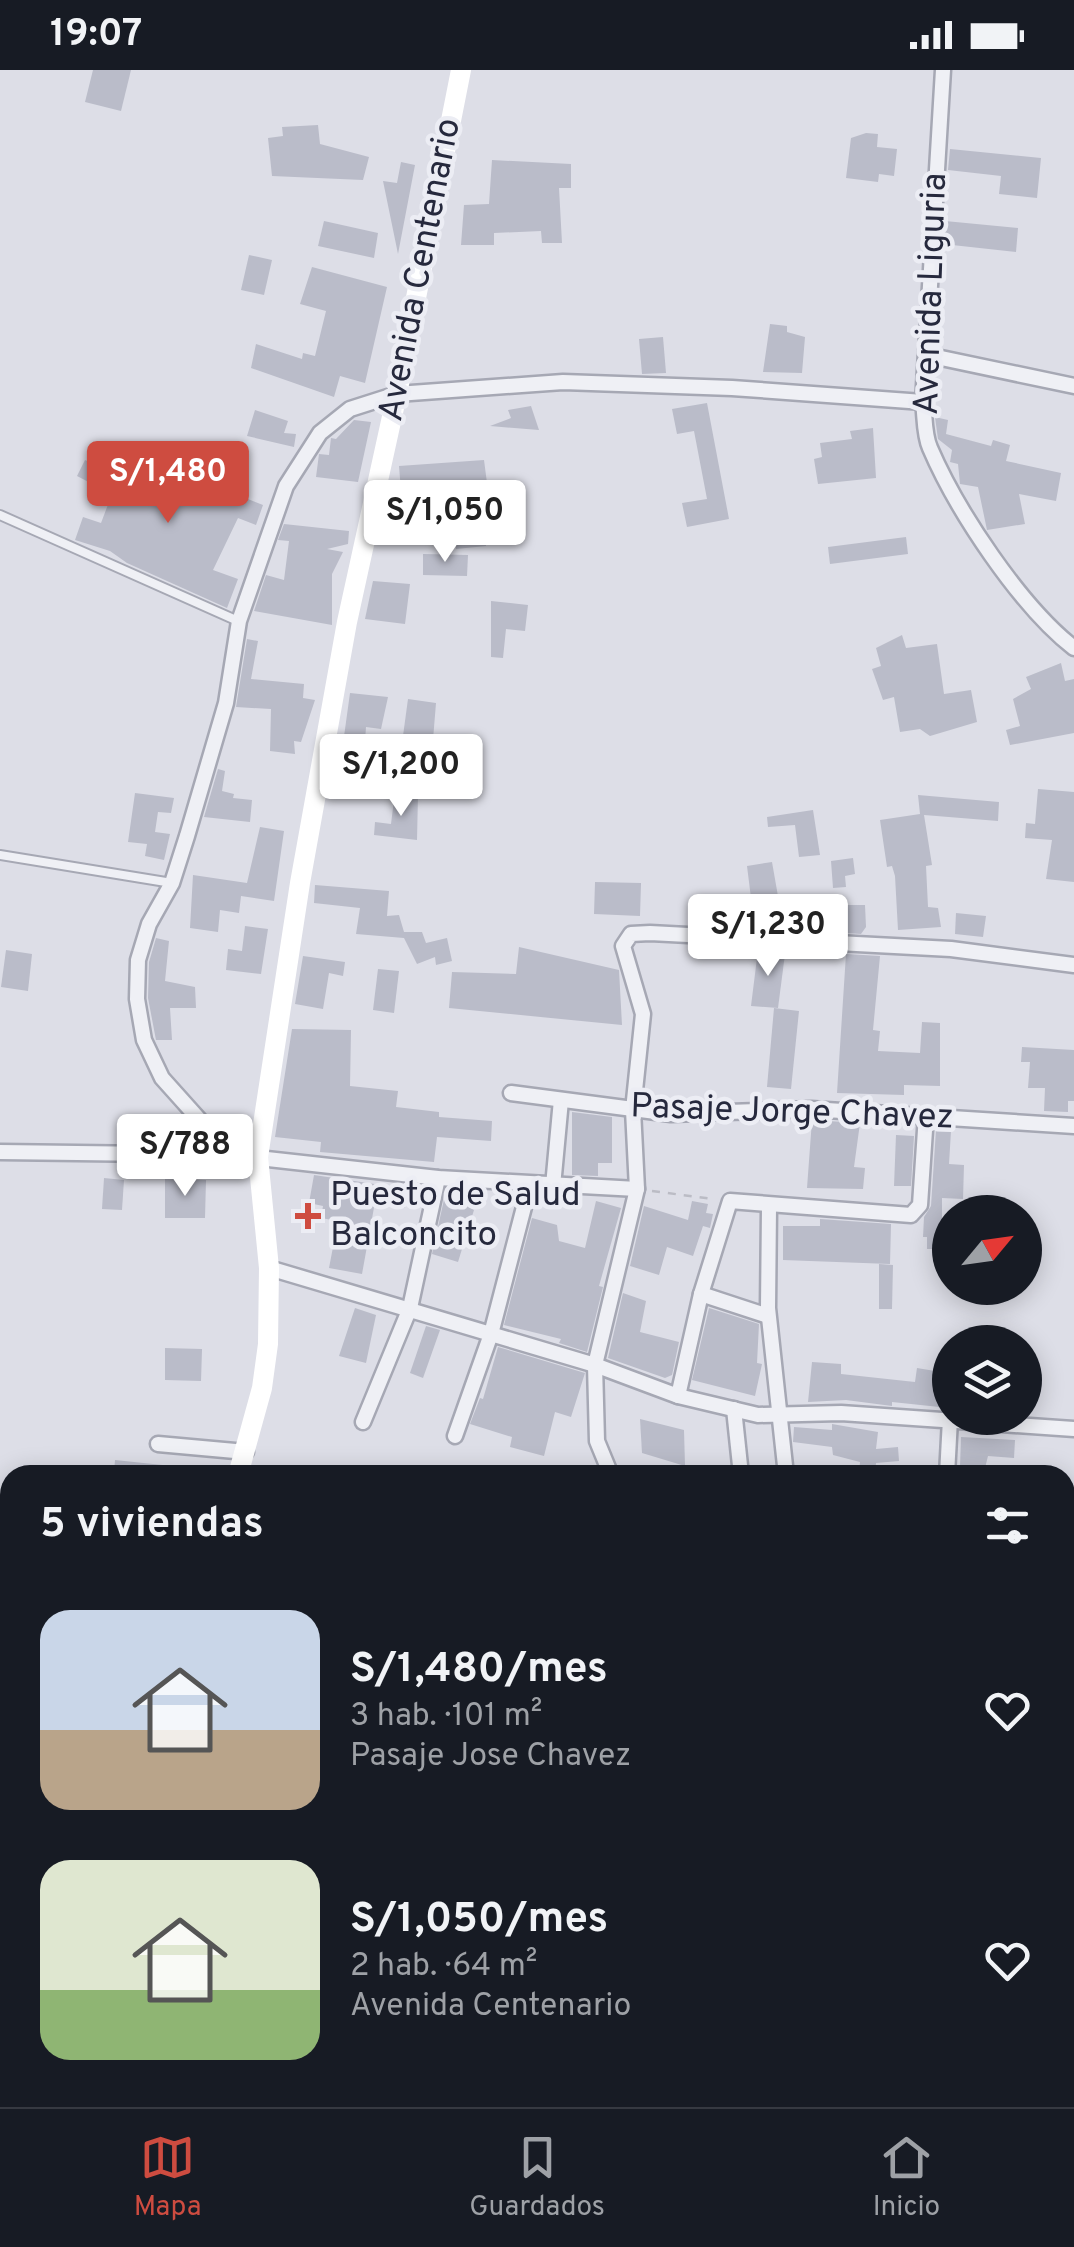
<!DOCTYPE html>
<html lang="es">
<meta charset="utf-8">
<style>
:root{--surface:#171b24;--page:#242831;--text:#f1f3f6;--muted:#9ea1a6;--line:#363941;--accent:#ce4c40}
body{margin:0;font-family:Overpass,sans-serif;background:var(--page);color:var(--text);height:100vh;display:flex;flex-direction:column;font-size:38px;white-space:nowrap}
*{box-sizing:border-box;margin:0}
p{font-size:32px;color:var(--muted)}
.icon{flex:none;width:55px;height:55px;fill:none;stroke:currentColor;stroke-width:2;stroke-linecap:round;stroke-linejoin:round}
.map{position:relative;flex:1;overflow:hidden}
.sheet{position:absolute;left:0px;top:1395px;width:1075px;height:642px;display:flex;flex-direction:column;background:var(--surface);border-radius:30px 30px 0 0;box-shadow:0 5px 25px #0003}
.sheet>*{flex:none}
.needle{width:65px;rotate:61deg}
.tools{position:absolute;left:932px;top:1125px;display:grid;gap:20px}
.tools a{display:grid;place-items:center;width:110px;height:110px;border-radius:50%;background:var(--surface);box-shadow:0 5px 25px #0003;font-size:50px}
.price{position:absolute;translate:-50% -85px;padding:0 22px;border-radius:10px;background:#fff;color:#222;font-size:32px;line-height:65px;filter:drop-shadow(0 2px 5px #0008)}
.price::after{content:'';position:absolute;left:50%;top:60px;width:30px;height:22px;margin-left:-15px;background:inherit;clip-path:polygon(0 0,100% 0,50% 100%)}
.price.current{background:var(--accent);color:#fff}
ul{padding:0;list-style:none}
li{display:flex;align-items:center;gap:30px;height:250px;padding:0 40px}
li span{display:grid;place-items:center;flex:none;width:280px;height:200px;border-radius:30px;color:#555}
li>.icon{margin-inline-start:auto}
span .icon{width:120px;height:120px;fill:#fffc;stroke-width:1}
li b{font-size:42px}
h2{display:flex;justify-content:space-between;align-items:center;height:120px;padding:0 40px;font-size:42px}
.status{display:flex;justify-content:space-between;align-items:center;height:70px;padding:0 50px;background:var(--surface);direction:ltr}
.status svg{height:28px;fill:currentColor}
.dock{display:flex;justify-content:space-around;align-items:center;height:140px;border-top:2px solid var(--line);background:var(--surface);font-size:28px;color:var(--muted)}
.dock a{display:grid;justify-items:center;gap:5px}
.dock .current{color:var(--accent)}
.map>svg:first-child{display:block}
.building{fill:#babcc9}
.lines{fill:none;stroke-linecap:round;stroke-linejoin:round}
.service-casing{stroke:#a6a8b4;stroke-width:12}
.minor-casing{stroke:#a6a8b4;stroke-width:19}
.path{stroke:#bbbcc5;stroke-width:2.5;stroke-dasharray:8 8;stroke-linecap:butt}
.service{stroke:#eff0f5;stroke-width:8}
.minor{stroke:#eff0f5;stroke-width:14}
.secondary{stroke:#fff;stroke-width:20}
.poi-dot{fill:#ce4c40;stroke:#ecedf4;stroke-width:4}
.labels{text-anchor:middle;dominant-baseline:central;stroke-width:9;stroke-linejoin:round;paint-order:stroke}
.street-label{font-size:35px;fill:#26293d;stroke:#ecedf4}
.poi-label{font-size:35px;fill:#26293d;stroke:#ecedf4;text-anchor:start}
</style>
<div class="status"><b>19:07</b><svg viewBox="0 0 49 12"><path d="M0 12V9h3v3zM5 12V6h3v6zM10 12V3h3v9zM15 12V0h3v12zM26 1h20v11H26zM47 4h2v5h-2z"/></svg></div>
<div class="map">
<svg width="1074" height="2037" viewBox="0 0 1074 2037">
<rect width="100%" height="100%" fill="#dddee7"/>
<g class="building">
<polygon points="93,0 131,0 121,41 85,32"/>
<polygon points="318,55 320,74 369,87 363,110 272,106 268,68 283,66 282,57"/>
<polygon points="866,63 878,64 877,77 897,79 894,106 879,104 878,112 846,108 851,68"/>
<polygon points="950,79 1041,88 1037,128 999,124 1001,106 948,100"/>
<polygon points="492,90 571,94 571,118 559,118 562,173 542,173 541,161 494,163 494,175 461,175 464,135 489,134"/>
<polygon points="401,92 415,95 398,184 383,111 397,113"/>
<polygon points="324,151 378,163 374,188 318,176"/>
<polygon points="945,151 1018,158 1016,182 943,174"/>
<polygon points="249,185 272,190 264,225 241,220"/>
<polygon points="312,197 387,217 365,313 340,306 334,327 251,298 256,274 302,289 303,283 315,286 326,241 300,234"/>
<polygon points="770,254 787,256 787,262 805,267 802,303 763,302"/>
<polygon points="663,267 666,303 642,304 639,269"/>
<polygon points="707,333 729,449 687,457 682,433 707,429 694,361 677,364 672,339"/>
<polygon points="531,336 539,360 490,356 511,348 508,340"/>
<polygon points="255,340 288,351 284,363 296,364 294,377 247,366"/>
<polygon points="935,347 948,350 946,364 991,376 993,370 1010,375 1006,391 1061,403 1056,431 1019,424 1025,454 987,460 978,417 960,414 958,394 950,392 952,380 938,369"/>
<polygon points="354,350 371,352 358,412 316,407 319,384 329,385 331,368 336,369"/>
<polygon points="873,358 876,408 818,414 814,389 822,387 820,373 852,369 850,361"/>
<polygon points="85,390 118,405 123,392 162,406 166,397 263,435 256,455 238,448 213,500 238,509 227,538 127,493 110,481 75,470 83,447 101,453 112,424 77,406"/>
<polygon points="484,390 490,436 485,436 494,465 485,468 486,476 456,479 455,465 480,463 478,437 403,446 399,396"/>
<polygon points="284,454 349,461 348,474 327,479 343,482 332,504 332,555 254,541 266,505 284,510 289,471 278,470"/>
<polygon points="906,467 908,484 830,494 828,477"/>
<polygon points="423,484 468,485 467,506 423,505"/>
<polygon points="373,511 410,514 405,554 365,549"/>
<polygon points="491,531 528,535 525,561 506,559 503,588 491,587"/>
<polygon points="902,565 906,578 937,574 944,624 971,620 977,652 930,666 920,659 900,662 894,627 883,630 872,599 881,596 876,578"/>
<polygon points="247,569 258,571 251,609 304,614 303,628 315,630 301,672 294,671 295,684 270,681 271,639 236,637"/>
<polygon points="1061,593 1065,611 1074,609 1074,663 1010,675 1006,660 1020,656 1013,629 1031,619 1026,607"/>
<polygon points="350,623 388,627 381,659 366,657 364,685 373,686 368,729 330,722 333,709 338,710"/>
<polygon points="408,629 436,633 431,694 400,688"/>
<polygon points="218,699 225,701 222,721 234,724 233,728 252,730 250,752 204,747"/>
<polygon points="1038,719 1074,722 1074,812 1046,809 1052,770 1025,768 1026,753 1035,754"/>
<polygon points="395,722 418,725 417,770 374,765 375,752 391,754"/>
<polygon points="135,723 174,728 171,743 158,742 155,762 170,764 164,790 145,786 147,774 128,772"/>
<polygon points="918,725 999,732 998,751 924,745 932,795 926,796 928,837 938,838 941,857 898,860 895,806 892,796 887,797 880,750 920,744"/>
<polygon points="813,740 820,785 799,787 795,755 768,757 767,747"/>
<polygon points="260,757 284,761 274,831 241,826 239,843 220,840 218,862 190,858 193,805 247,813"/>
<polygon points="853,788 855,804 845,806 846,817 833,818 831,791"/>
<polygon points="772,792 782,849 754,852 747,796"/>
<polygon points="595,812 641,813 640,846 594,844"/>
<polygon points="315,815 389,821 387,846 399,845 404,862 422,862 426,873 447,868 452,891 436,895 435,887 417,894 404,868 356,864 360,838 314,833"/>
<polygon points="843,835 865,835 866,857 861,864 847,863"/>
<polygon points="956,843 986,846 983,867 955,864"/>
<polygon points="245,856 268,859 261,904 226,900 228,879 242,881"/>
<polygon points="156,868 169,871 165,911 195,917 196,938 170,938 172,970 156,970 148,928 149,892"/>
<polygon points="519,877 619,900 622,955 449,938 452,902 516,904"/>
<polygon points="6,880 32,884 28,921 1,917"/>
<polygon points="758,880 785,884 778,938 751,936"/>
<polygon points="846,884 880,886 873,960 880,961 878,981 920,983 922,952 940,953 940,1016 904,1015 904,1025 837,1023"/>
<polygon points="303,886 345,892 343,906 329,903 323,939 295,934"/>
<polygon points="378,899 399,901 394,943 373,940"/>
<polygon points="774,938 799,941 791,1019 767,1017"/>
<polygon points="292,959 351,960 350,1016 398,1021 396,1037 439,1042 439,1047 492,1051 491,1071 437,1067 434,1092 320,1082 321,1072 275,1067"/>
<polygon points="1022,977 1074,980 1074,1031 1068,1031 1068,1042 1044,1041 1045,1018 1028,1018 1030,992 1021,992"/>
<polygon points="572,1042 612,1047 612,1093 598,1093 598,1106 572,1105"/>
<polygon points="812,1050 860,1053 854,1097 865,1098 863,1119 807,1118"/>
<polygon points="936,1060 951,1061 949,1094 964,1095 963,1129 942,1128 942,1156 950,1156 950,1168 940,1168 940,1179 927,1179 927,1167 923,1167 924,1147 931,1136"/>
<polygon points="896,1065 914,1066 911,1116 894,1116"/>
<polygon points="314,1105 408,1119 405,1138 375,1132 362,1204 329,1198 338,1151 321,1148 323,1136 309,1133"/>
<polygon points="104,1108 124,1110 122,1140 102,1139"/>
<polygon points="165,1109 206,1110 205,1148 165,1148"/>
<polygon points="445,1125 474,1140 458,1192 432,1184"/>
<polygon points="596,1131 621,1138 599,1216 603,1217 587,1282 559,1273 561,1269 504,1255 532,1148 557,1155 559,1171 585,1178"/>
<polygon points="692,1131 708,1134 706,1143 713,1144 710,1158 703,1156 693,1186 667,1177 659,1205 630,1196 644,1136 688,1150"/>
<polygon points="820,1149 891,1154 890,1194 783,1190 783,1156 820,1156"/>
<polygon points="879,1194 893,1195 892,1239 879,1239"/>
<polygon points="623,1223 646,1231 640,1262 679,1272 672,1305 665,1308 608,1288"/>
<polygon points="355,1238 376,1245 366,1293 339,1286"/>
<polygon points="709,1238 759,1254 757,1293 762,1294 755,1326 692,1310"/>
<polygon points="426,1256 440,1260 423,1308 410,1303"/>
<polygon points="498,1277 585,1303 571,1347 555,1342 544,1386 510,1377 512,1367 470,1354 480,1328 483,1329"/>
<polygon points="165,1278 202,1279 201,1311 165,1310"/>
<polygon points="812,1292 841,1294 841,1304 915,1312 917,1298 935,1301 933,1312 950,1313 949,1338 892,1332 892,1336 846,1330 808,1332"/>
<polygon points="640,1349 684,1360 685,1396 642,1383"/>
<polygon points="832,1354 878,1362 876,1379 898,1377 899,1391 876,1393 875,1405 859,1405 860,1392 833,1385 832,1377 793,1372 794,1357 832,1360"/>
<polygon points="961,1367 1015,1370 1014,1388 988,1386 985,1398 960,1397"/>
<polygon points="115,1390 172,1396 172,1405 114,1403"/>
</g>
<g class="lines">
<defs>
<g id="service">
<polyline points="0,445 238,551"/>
<polyline points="0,785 172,813"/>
</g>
<g id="minor">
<path d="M943 0 923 332C925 347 924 365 930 378 957 441 1020 536 1074 578"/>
<polyline points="927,285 1074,316"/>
<polyline points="511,1023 671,1044 811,1039 1074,1056"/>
<polyline points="0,1082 231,1085"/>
<polyline points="553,1116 561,1030"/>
<polyline points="637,1119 438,1108 231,1085 162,1008 144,970 137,929 138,890 149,854 172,813 187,766 226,633 239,551 286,416 320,363 350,339 397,324 563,312 732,318 923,332"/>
<polyline points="769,1138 768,1238 786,1405"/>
<polyline points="269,1198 595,1295 678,1326 758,1345 841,1343 1074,1359"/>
<polyline points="701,1224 768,1246"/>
<polyline points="678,1326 701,1224 730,1131 911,1145 920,1135 926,1045"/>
<polyline points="734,1339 741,1405"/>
<polyline points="363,1352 410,1238 438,1108"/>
<polyline points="455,1366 491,1264 530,1114"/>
<polyline points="158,1374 246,1382"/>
<polyline points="611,1405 597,1371 595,1295 637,1119 633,1040 643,944 623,876 631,864 650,863 951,879 1074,895"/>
<polyline points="947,1405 950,1349"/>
<polyline points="0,1452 10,1453"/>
<polyline points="1065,1460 1074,1460"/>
<polyline points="1065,1551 1074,1551"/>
<polyline points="1065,1598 1074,1586"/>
<polyline points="0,1782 10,1782"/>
<polyline points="1065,1952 1074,1955"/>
<polyline points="1055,2028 1074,2030"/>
<polyline points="933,2037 933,2028"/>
</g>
</defs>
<use href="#service" class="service-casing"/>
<use href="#minor" class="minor-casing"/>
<polyline class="path" points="652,1121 713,1129"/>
<use href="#service" class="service"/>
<use href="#minor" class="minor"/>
<g class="secondary">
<polyline points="238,1405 262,1318 268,1274 269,1198 258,1087 300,813 347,552 397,324 461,0"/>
<polyline points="86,2037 87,2028"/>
</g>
</g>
<path class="poi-dot" d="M303 1131h10v10h10v10h-10v10h-10v-10h-10v-10h10z"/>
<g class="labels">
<g class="street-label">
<text transform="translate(421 200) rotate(-79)">Avenida Centenario</text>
<text transform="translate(932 224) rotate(-88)">Avenida Liguria</text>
<text transform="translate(792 1043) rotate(2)">Pasaje Jorge Chavez</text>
</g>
<g class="poi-label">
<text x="330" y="1126">Puesto de Salud<tspan x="330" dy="40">Balconcito</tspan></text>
</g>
</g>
</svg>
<div class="tools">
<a><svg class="needle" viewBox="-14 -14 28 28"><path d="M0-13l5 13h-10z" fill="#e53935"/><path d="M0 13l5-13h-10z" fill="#9ea1a6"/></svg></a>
<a><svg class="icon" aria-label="layers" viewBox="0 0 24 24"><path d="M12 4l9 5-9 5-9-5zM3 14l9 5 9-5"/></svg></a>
</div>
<b class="price current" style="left:168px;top:456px">S/1,480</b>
<b class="price" style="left:445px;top:495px">S/1,050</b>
<b class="price" style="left:401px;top:749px">S/1,200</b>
<b class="price" style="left:768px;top:909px">S/1,230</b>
<b class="price" style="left:185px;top:1129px">S/788</b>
<section class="sheet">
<h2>5 viviendas<svg class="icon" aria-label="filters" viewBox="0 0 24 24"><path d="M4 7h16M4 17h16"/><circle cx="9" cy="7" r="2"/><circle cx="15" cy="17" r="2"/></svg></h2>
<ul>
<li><span style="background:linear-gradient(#c9d6e8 60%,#b9a48a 0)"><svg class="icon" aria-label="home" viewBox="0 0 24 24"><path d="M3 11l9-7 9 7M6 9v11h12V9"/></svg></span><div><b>S/1,480/mes</b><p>3 hab. · 101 m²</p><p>Pasaje Jose Chavez</p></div><svg class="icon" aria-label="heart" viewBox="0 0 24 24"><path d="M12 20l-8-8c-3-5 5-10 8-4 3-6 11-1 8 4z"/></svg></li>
<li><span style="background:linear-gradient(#dfe7d0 65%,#8fb573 0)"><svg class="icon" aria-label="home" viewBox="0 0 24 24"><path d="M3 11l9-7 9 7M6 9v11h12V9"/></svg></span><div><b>S/1,050/mes</b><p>2 hab. · 64 m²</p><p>Avenida Centenario</p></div><svg class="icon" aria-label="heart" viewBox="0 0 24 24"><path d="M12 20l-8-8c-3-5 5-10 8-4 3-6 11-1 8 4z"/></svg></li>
</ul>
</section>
</div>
<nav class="dock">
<a class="current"><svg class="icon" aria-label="map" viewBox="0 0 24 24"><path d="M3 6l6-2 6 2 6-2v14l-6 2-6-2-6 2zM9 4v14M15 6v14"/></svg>Mapa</a>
<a><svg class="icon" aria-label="saved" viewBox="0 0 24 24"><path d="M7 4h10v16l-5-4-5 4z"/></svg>Guardados</a>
<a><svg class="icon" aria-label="home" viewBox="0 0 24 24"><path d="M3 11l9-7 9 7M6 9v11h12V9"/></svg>Inicio</a>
</nav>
